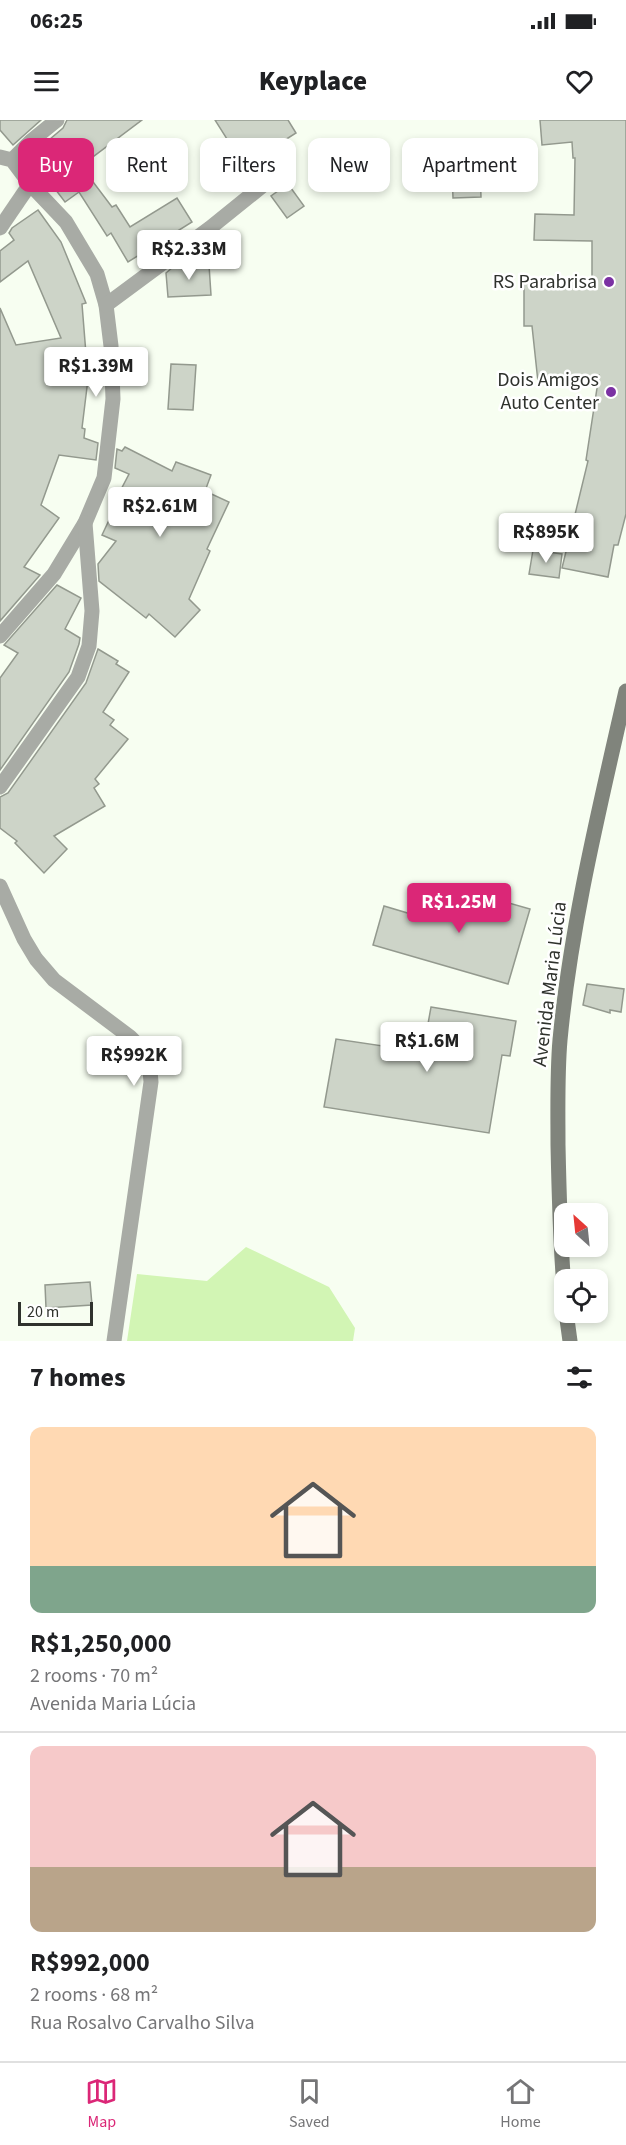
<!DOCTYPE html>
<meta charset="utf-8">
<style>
:root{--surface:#fff;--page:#f6f6f6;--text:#202124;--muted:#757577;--line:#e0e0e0;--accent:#db2777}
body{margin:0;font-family:"Source Sans 3",sans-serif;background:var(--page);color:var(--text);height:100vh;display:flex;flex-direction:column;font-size:22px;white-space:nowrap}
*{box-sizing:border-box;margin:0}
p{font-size:20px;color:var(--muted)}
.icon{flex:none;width:33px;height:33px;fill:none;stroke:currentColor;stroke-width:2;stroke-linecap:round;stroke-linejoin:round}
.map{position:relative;height:1221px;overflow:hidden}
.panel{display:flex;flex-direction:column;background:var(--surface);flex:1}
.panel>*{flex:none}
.top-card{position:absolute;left:18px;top:18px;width:591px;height:54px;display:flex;gap:12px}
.needle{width:39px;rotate:333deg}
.controls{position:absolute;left:554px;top:1083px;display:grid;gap:12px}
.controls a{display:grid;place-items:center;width:54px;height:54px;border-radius:12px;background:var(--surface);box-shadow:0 3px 9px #0003;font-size:30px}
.scale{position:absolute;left:18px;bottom:15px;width:75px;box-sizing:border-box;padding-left:6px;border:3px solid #2f322d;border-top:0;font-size:16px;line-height:21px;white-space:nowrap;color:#2f322d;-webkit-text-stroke:4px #fff;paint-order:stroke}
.price{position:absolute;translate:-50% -51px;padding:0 14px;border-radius:6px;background:#fff;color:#222;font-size:20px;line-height:39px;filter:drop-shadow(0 2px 3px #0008)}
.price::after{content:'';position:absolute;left:50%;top:36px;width:18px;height:14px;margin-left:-9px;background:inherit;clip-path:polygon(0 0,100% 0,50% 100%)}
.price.active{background:var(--accent);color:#fff}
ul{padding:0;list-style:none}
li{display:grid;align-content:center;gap:12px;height:318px;padding:0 30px}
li+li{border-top:2px solid var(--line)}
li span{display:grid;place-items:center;height:186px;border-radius:12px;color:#555}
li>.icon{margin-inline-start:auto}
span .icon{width:108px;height:108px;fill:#fffc;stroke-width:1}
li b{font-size:26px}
h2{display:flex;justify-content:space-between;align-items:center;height:72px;padding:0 30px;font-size:26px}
.pill{padding:0 21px;border-radius:12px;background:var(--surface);box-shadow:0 3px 9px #0003;font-size:21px;line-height:54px}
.pill.active{background:var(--accent);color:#fff}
.status{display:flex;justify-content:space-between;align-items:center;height:42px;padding:0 30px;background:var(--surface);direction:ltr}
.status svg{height:16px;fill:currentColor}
header{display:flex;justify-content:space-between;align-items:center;height:78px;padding:0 30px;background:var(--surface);font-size:27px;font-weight:800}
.menu{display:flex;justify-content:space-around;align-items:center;height:84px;border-top:2px solid var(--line);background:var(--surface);font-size:16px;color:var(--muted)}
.menu a{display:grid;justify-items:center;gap:3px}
.menu .active{color:var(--accent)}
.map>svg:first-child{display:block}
.green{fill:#d2f5b4}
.building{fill:#cdd4c8;stroke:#93998e;stroke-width:1.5}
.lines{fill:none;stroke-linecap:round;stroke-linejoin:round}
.minor{stroke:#a8aba5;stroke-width:15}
.secondary{stroke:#80847c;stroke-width:15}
.poi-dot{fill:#7b31a3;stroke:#fff;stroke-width:2}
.labels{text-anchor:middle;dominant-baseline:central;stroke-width:5;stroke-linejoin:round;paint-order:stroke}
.poi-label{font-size:20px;fill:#2f322d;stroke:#fff;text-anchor:end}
.street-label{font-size:20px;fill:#2f322d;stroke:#fff}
</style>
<div class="status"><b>06:25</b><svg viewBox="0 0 49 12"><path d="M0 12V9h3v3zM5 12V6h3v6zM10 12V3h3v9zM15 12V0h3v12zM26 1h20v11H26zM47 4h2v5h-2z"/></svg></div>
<header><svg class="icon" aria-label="menu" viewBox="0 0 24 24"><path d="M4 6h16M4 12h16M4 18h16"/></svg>Keyplace<svg class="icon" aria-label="heart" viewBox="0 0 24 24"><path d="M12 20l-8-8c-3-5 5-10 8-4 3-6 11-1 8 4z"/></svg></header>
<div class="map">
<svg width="626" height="1221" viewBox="0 0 626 1221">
<rect width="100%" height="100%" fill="#f7fef1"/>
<polygon class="green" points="246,1127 329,1167 355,1208 353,1221 127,1221 137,1154 207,1161"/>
<g class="building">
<polygon points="0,0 41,0 13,25 0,10"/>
<polygon points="67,0 142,0 81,46 112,87 116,85 130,107 177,78 192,102 128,142 111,113 107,116 79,72 65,82 30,36 63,8"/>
<polygon points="215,0 288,0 296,13 244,46"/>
<polygon points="540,0 626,0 626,394 618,425 614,425 608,457 562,448 588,341 586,340 599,255 538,262 532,206 524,206 524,161 592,160 592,121 534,120 535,94 574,95 575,38 573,38 572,22 542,25"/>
<polygon points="480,48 481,77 453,78 452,50"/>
<polygon points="288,64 304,86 287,98 271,76"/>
<polygon points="38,90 61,122 86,183 82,184 88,259 82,308 85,309 84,318 98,323 96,340 59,335 41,385 59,398 24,447 40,455 0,501 0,188 16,225 61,218 28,141 0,162 0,131 14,120 9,113 12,108"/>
<polygon points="209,145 211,175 168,177 166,153 173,147"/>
<polygon points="171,244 196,245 193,290 168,289"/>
<polygon points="125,327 172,351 176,342 211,355 205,371 229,382 207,429 210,431 189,479 200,490 175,517 149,494 146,498 99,461 98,444 116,421 102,415 118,381 116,379 129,354 115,348 117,329 122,331"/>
<polygon points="533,430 562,434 559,458 529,454"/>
<polygon points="57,465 81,478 65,509 80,518 79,524 69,552 0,650 0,558 18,533 4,525"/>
<polygon points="98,529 118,541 116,544 129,552 103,592 114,600 110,605 128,619 95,659 99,664 94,668 105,686 54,716 67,729 44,753 15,723 17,721 0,708 0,677 8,673 86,563"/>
<polygon points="442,764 530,789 508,864 373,825 384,786 431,800"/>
<polygon points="587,864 624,869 621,892 610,890 610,893 583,885"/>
<polygon points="431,887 516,901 510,936 502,935 489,1013 324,987 336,919 423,932"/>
<polygon points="90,1162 92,1185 46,1188 45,1165"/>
</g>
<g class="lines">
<g class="minor">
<polyline points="0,37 12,40 30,64 66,102 97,154 106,185 111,226 113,279 104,358 85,403 54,454 0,516"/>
<polyline points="12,40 31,21 57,0"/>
<polyline points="0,108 30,64"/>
<polyline points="106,185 210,108 282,50"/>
<polyline points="0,667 78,557 89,526 92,491 85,403"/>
<path d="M0 766 24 819 36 839 54 860 130 917C144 930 150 942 151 962L114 1221"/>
</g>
<g class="secondary">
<path d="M564 1167C560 1120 559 1073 558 1025 558 991 557 955 560 920 571 803 600 686 626 571"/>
<polyline points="566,1192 570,1221"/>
</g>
</g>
<g class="poi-dot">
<circle cx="609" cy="162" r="6"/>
<circle cx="611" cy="272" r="6"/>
</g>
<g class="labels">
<g class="poi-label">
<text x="597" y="162">RS Parabrisa</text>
<text x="599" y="260">Dois Amigos<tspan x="599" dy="23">Auto Center</tspan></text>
</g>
<g class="street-label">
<text transform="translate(550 864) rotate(-83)">Avenida Maria Lúcia</text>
</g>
</g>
</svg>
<div class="controls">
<a><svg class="needle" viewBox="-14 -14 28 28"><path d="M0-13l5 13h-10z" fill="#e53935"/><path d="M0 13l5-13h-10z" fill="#757577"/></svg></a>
<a><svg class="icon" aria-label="locate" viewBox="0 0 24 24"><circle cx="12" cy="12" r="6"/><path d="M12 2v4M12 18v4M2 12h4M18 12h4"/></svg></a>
</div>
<div class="scale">20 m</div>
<b class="price" style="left:189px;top:161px">R$2.33M</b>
<b class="price" style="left:96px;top:278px">R$1.39M</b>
<b class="price" style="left:160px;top:418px">R$2.61M</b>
<b class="price" style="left:546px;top:444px">R$895K</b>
<b class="price active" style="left:459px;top:814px">R$1.25M</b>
<b class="price" style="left:427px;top:953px">R$1.6M</b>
<b class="price" style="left:134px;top:967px">R$992K</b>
<div class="top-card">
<a class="pill active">Buy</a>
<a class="pill">Rent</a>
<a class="pill">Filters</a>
<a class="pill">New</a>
<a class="pill">Apartment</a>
</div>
</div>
<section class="panel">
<h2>7 homes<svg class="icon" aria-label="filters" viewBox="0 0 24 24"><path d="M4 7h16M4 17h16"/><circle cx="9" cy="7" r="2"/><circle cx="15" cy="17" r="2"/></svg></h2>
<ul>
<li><span style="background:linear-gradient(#ffd9b3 75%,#7fa58c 0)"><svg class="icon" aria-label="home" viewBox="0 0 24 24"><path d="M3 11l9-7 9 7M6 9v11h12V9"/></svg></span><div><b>R$1,250,000</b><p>2 rooms · 70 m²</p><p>Avenida Maria Lúcia</p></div></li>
<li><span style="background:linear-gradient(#f6c9c9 65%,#b9a48a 0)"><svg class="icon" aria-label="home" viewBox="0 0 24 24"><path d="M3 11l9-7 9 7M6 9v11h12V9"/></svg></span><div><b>R$992,000</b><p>2 rooms · 68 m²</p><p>Rua Rosalvo Carvalho Silva</p></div></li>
</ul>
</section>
<nav class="menu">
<a class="active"><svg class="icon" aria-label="map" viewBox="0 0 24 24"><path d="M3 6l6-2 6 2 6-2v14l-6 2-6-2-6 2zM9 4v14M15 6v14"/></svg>Map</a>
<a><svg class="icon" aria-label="saved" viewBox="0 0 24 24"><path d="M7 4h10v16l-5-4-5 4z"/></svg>Saved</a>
<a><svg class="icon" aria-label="home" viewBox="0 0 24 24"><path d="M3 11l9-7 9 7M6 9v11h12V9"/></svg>Home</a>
</nav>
